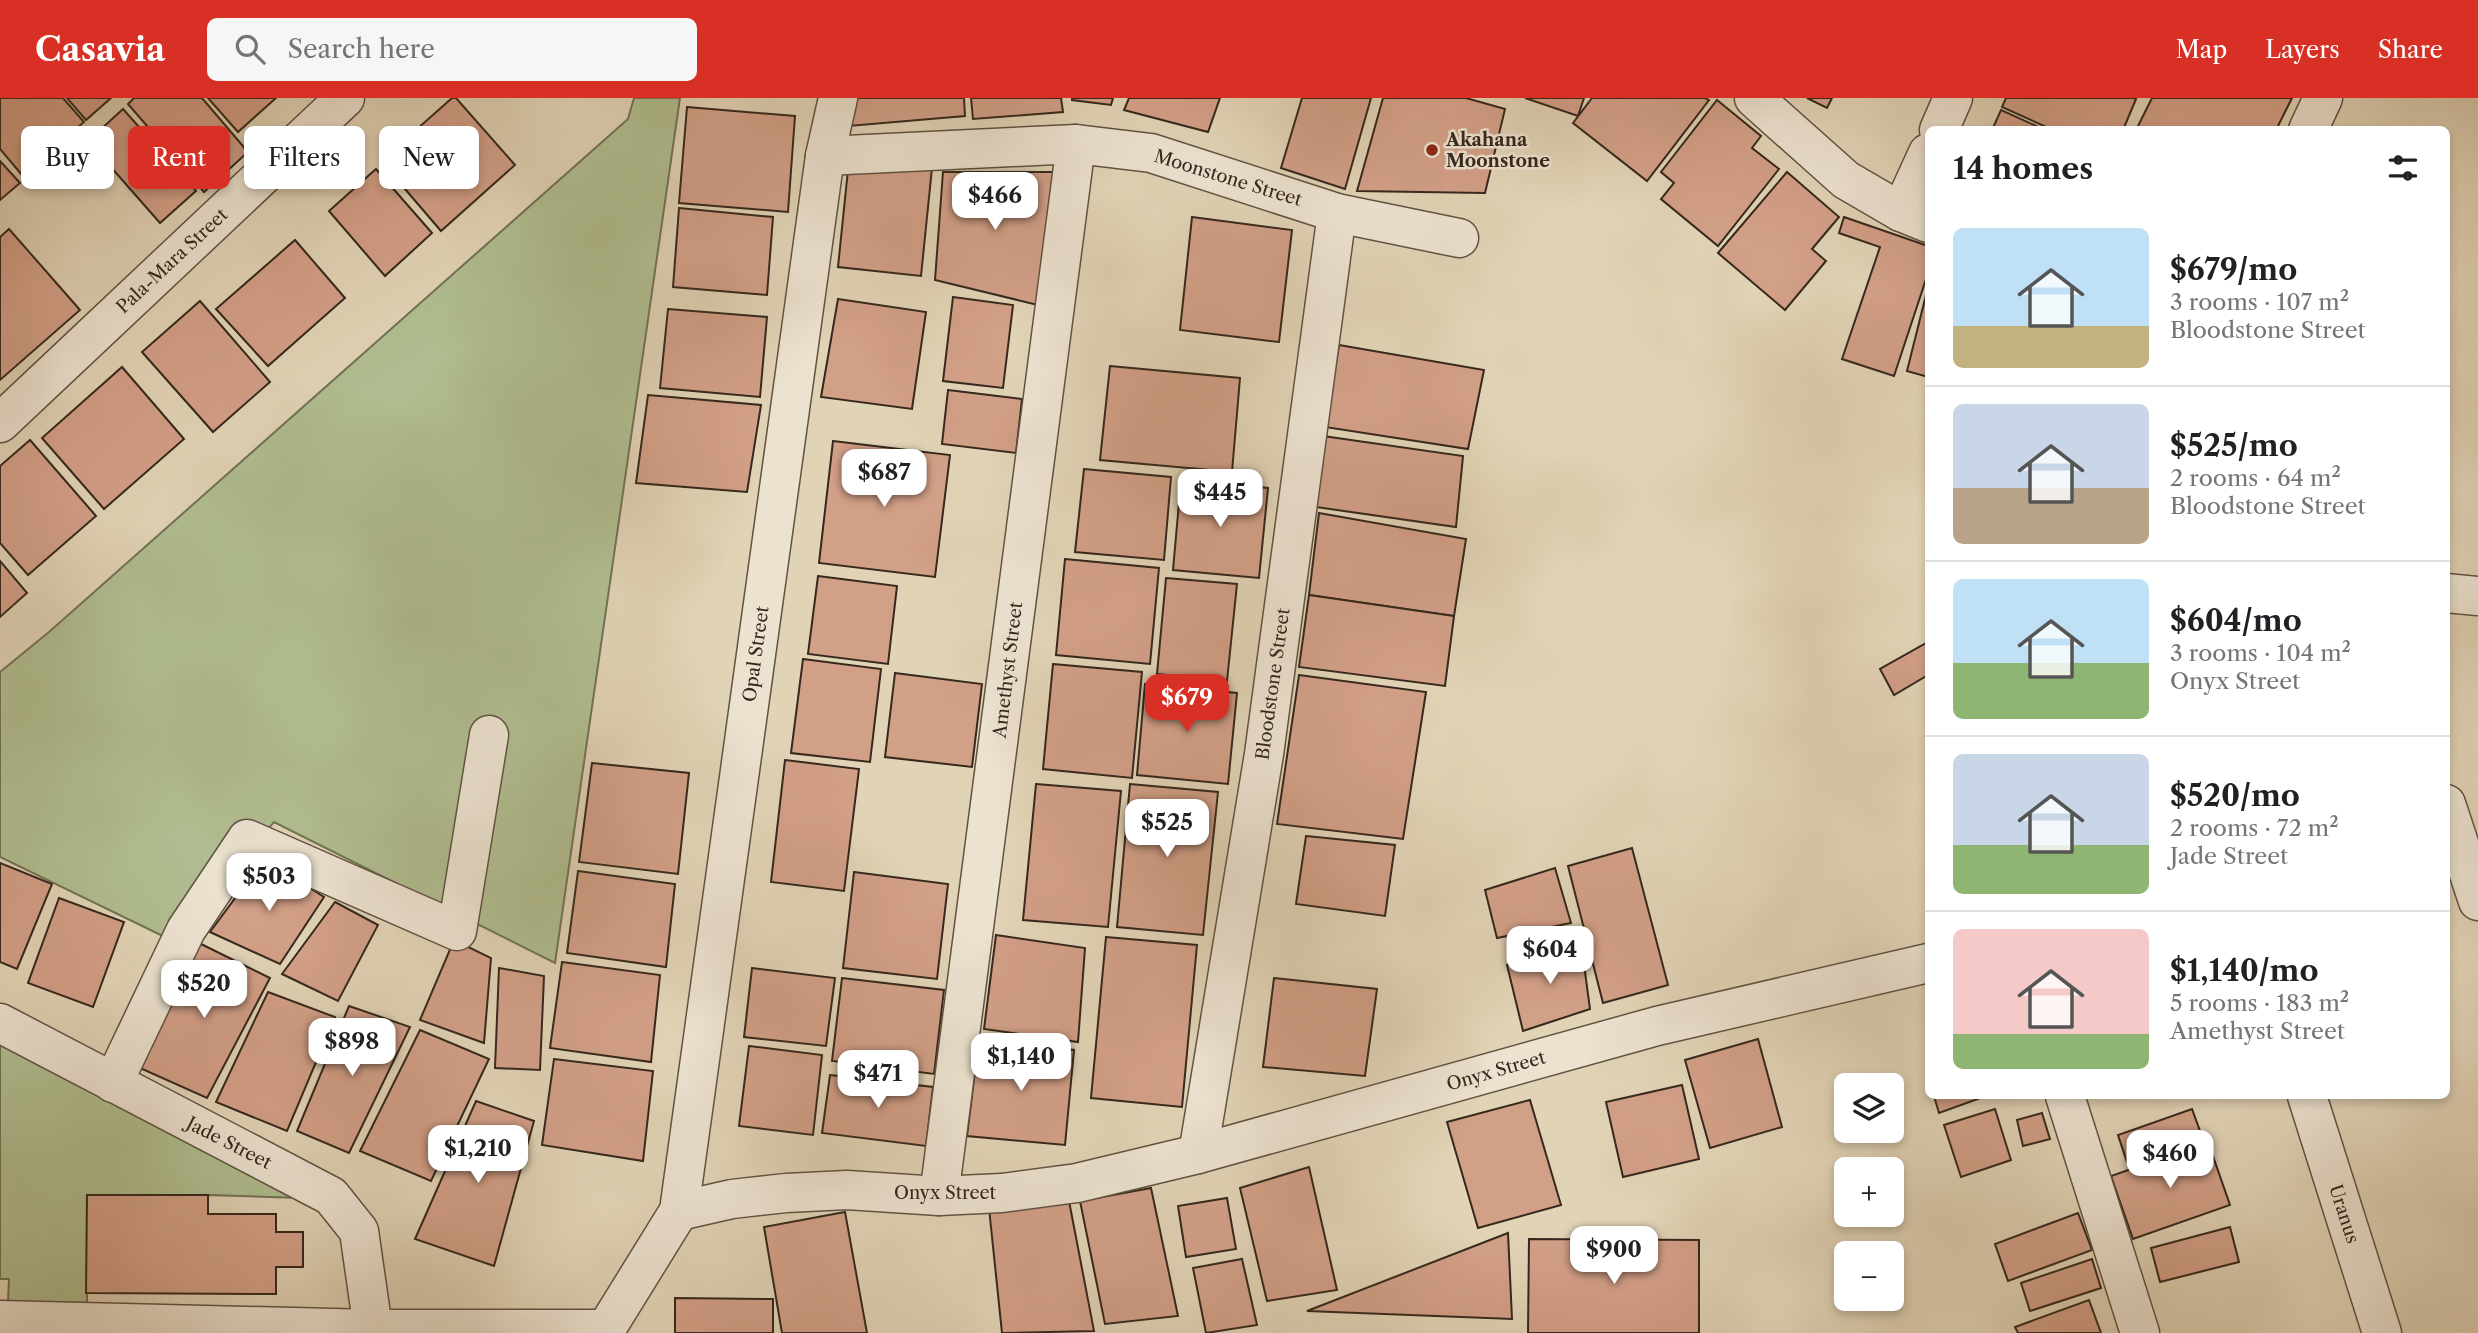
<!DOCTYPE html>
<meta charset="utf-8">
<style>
:root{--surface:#fff;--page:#f6f6f6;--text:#202124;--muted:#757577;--line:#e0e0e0;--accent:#d93025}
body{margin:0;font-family:"Libre Caslon Text",serif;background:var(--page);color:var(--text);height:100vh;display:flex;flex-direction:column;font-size:26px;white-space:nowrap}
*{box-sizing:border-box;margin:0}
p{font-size:23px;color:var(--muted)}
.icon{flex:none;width:38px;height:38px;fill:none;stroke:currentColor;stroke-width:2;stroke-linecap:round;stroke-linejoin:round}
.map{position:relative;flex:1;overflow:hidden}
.sheet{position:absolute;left:1925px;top:28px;width:525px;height:973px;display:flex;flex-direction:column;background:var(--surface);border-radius:10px;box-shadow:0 4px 10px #0003}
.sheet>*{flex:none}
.banner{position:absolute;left:21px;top:28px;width:665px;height:63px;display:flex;gap:14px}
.buttons{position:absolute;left:1834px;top:975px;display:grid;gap:14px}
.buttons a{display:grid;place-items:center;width:70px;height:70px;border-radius:10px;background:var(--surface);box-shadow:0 4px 10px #0003;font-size:35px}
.price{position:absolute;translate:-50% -60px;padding:0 16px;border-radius:14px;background:#fff;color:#222;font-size:23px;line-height:46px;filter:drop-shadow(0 2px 4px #0008)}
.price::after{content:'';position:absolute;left:50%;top:42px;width:21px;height:16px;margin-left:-10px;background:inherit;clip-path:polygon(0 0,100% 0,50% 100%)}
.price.selected{background:var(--accent);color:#fff}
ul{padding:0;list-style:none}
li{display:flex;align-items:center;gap:21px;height:175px;padding:0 28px}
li+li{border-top:2px solid var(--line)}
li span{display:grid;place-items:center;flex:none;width:196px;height:140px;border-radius:10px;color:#555}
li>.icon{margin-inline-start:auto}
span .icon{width:84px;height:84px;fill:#fffc;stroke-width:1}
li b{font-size:30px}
h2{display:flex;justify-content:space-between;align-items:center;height:84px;padding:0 28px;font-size:30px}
.pill{padding:0 24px;border-radius:10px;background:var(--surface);box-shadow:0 4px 10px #0003;font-size:24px;line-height:63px}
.pill.selected{background:var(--accent);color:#fff}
header{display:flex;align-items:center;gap:42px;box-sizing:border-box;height:98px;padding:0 35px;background:var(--accent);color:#fff}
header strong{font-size:33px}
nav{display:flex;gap:38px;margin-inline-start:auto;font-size:24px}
.search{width:490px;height:63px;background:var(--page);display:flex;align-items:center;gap:18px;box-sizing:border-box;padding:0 24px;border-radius:10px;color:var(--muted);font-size:26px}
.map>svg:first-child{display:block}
.green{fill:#b0bd90;stroke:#727256;stroke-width:2}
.building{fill:#d29f87;stroke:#35281d;stroke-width:2}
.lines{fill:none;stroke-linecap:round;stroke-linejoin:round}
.minor-casing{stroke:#605343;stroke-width:41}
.minor{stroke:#ece2d0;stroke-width:38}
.poi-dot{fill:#8f2418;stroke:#ece2d0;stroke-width:2.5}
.labels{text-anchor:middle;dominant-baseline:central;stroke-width:5;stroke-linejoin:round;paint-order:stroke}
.poi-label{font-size:18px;font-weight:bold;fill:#35281d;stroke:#ece2d0;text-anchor:start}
.street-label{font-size:18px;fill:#35281d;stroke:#ece2d0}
</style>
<header>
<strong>Casavia</strong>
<div class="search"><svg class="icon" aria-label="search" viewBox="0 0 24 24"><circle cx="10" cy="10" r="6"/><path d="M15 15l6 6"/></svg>Search here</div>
<nav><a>Map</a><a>Layers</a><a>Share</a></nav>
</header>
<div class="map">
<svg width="2478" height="1235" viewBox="0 0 2478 1235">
<rect width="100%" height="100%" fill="#e1d3b6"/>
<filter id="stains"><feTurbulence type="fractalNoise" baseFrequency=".00286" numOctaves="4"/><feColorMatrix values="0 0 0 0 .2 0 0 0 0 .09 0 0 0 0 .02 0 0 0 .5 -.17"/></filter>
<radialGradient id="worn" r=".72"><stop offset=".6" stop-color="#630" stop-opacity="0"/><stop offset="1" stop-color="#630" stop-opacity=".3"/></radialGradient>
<g class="green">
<polygon points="634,0 680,0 555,865 274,724 173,843 0,759 0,574 49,534 628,21"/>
<polygon points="0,944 301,1100 208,1097 87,1098 87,1205 8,1204 9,1181 0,1181"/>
</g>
<g class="building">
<polygon points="0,0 63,0 84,24 22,77 0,51"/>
<polygon points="67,0 111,0 86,22"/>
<polygon points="134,0 202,0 248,54 204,94 128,6"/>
<polygon points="208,0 276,0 238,34"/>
<polygon points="452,0 456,0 515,67 441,133 381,63"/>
<polygon points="857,0 964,0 965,18 849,28"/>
<polygon points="971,0 1061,0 1063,14 973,21"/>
<polygon points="1072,0 1113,0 1111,7 1072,2"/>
<polygon points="1129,0 1220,0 1208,34 1124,12"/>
<polygon points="1302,0 1371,0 1345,91 1281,70"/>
<polygon points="1383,0 1466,0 1505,11 1485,95 1357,93"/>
<polygon points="1525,0 1584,0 1578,18"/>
<polygon points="1592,0 1705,0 1709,2 1647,83 1573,25"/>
<polygon points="1807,0 1832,0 1827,10"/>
<polygon points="2006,0 2133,0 2136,1 2123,32 2053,32 2002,9"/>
<polygon points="2152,0 2292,0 2276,32 2136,32"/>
<polygon points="1717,2 1761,38 1752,50 1779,71 1718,148 1661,101 1674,85 1661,74"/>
<polygon points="687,9 795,18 788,114 679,105"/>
<polygon points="123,11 196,93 160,125 88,43"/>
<polygon points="2001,12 2045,32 1992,32"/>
<polygon points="849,62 932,70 921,178 838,169"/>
<polygon points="0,63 20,85 0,102"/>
<polygon points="376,71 432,135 385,178 329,113"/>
<polygon points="943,74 1057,74 1038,207 935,182"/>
<polygon points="1787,74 1839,119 1812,151 1826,163 1785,212 1718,155"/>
<polygon points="679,110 773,119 767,197 673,189"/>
<polygon points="1192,119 1292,132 1279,244 1180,232"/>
<polygon points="1844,119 1928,148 1928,175 1894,278 1842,261 1880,149 1839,135"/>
<polygon points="9,131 80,212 0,282 0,139"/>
<polygon points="295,142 345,200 268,268 216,211"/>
<polygon points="1928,189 1928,279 1907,273"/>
<polygon points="953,199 1013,207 1003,290 943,283"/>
<polygon points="838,201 926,214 912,311 821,299"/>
<polygon points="200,203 270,284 213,334 142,254"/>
<polygon points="668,211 767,219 760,299 660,290"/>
<polygon points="1339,247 1484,272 1468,351 1325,329"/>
<polygon points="1110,268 1240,280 1232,374 1100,362"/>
<polygon points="122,269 184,341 104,411 42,340"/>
<polygon points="948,292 1022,301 1016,355 942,346"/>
<polygon points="648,297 761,307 747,394 636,385"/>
<polygon points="1323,338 1463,358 1456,429 1316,409"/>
<polygon points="30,342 96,418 28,477 0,445 0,368"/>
<polygon points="833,343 950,357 935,479 819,465"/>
<polygon points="1084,371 1171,379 1164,462 1075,454"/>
<polygon points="1181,382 1268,390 1259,480 1173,472"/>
<polygon points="1319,415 1466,441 1454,518 1309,497"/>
<polygon points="1065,461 1159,470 1150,566 1056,557"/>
<polygon points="0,463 27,495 0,519"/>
<polygon points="818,478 897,488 888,566 808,556"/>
<polygon points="1166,480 1237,486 1227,583 1157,576"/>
<polygon points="1309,497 1454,518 1445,588 1299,569"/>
<polygon points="1928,544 1928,577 1894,597 1880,571"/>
<polygon points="803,561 881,571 870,664 791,655"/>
<polygon points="1053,566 1142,574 1132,680 1043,671"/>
<polygon points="895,575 982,586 972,669 885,659"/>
<polygon points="1299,577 1426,594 1403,741 1277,726"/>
<polygon points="1145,586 1237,595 1228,686 1137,677"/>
<polygon points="785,662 859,671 844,793 771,784"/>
<polygon points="592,665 689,675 678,776 579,764"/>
<polygon points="1036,686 1121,693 1108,829 1023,822"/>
<polygon points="1130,686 1218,694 1203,837 1117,829"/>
<polygon points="1306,738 1395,747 1385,818 1296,806"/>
<polygon points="1632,750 1668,887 1603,905 1568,768"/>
<polygon points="264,761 324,799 280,866 210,834"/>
<polygon points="0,765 52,786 17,871 0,864"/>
<polygon points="1555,770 1571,825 1497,840 1485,792"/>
<polygon points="578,773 675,786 666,869 567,855"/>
<polygon points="854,774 948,786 937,881 843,870"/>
<polygon points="59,800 124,824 93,909 28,885"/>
<polygon points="335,804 378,827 338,903 282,876"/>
<polygon points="996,837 1085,850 1078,944 984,931"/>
<polygon points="1106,839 1197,847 1182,1009 1091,1000"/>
<polygon points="454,842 491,860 484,945 420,922"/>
<polygon points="197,844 270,880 207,1000 140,970"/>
<polygon points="1581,844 1590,911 1523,933 1507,867"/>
<polygon points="562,864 660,877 651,964 550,950"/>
<polygon points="499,870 544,878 540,972 495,970"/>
<polygon points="752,870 835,880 826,948 744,939"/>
<polygon points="842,880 944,892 934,976 832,963"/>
<polygon points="1274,880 1377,891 1365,978 1263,969"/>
<polygon points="268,894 335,919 287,1033 216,1004"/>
<polygon points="349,908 410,929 349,1055 297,1033"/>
<polygon points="420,932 489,961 431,1083 360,1053"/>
<polygon points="979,941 1074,952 1065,1047 967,1038"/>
<polygon points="1758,941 1782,1029 1710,1050 1685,962"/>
<polygon points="749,948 822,957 813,1037 739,1028"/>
<polygon points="554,961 653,973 643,1063 542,1047"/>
<polygon points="830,977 933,989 926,1048 822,1035"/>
<polygon points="1682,987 1699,1061 1623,1079 1606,1004"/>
<polygon points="1934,998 1986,998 1939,1015"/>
<polygon points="1530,1002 1561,1107 1478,1130 1447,1024"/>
<polygon points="476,1003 534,1023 494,1168 415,1141"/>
<polygon points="1995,1011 2011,1062 1961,1079 1944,1027"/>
<polygon points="2192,1011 2204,1044 2129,1070 2118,1037"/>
<polygon points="2042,1015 2050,1041 2023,1048 2017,1022"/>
<polygon points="2208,1044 2230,1107 2133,1141 2111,1078"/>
<polygon points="1309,1069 1337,1192 1267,1203 1240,1090"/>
<polygon points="1151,1090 1178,1218 1105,1226 1080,1103"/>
<polygon points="87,1097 208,1097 208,1116 276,1116 276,1134 303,1134 303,1169 276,1169 276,1196 86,1195"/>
<polygon points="1227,1100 1236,1151 1186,1159 1178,1108"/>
<polygon points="1069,1103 1094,1233 1002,1235 989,1110"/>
<polygon points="845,1114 867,1235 782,1235 764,1129"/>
<polygon points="2078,1115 2092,1152 2008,1183 1995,1146"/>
<polygon points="2230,1129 2239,1164 2160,1184 2151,1150"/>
<polygon points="1508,1135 1512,1221 1307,1213"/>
<polygon points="1529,1141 1699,1142 1699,1235 1528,1235"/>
<polygon points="1242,1161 1257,1227 1206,1235 1193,1170"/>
<polygon points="2092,1161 2101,1190 2030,1213 2021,1185"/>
<polygon points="675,1200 773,1201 773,1235 675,1235"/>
<polygon points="2089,1202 2101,1235 2018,1235 2015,1229"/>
</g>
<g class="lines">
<defs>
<g id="minor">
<polyline points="1754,0 1846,82 1901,114 1928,125"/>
<polyline points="1939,32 1953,0"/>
<polyline points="2308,32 2323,0"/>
<polyline points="825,58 1076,46 1151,55 1337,115 1459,140"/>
<polyline points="1901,114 1928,55"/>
<polyline points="0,325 345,0"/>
<polyline points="2446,495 2478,498"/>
<polyline points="2446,706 2478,803"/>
<polyline points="0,925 331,1098 359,1133 373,1231"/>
<polyline points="113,985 186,832 247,741 457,833 489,637"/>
<polyline points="2065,998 2140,1235"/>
<polyline points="2307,998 2382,1235"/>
<polyline points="1198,1056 1264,656 1337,115"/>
<polyline points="939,1098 1076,46"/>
<polyline points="679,1113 732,1101 786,1095 847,1092 939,1098 1002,1095 1077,1085 1198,1056 1657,928 1928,865"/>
<polyline points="0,1222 373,1231 606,1231"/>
<polyline points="606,1231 679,1113 825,58 838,0"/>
</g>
</defs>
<use href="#minor" class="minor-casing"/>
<use href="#minor" class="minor"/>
</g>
<circle class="poi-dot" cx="1432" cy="52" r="7"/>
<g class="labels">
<g class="poi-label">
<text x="1446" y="42">Akahana<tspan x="1446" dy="21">Moonstone</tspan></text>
</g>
<g class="street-label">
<text transform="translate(1228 80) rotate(17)">Moonstone Street</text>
<text transform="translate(172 163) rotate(-43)">Pala-Mara Street</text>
<text transform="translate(756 556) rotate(-82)">Opal Street</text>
<text transform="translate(1008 572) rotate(-83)">Amethyst Street</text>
<text transform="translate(1273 586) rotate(-82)">Bloodstone Street</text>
<text transform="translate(1496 973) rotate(-16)">Onyx Street</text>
<text transform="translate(229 1045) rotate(27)">Jade Street</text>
<text x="945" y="1095">Onyx Street</text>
<text transform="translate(2344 1116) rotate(72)">Uranus</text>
</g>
</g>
<rect width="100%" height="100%" filter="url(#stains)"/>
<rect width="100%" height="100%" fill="url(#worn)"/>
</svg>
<div class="buttons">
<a><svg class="icon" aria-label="layers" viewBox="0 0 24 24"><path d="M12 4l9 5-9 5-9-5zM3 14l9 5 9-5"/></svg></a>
<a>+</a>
<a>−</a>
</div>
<b class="price" style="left:995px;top:134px">$466</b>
<b class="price" style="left:884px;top:411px">$687</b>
<b class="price" style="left:1220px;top:431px">$445</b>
<b class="price selected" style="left:1187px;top:636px">$679</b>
<b class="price" style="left:1167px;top:761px">$525</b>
<b class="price" style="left:269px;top:815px">$503</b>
<b class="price" style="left:1550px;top:888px">$604</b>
<b class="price" style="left:204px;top:922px">$520</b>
<b class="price" style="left:352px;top:980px">$898</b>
<b class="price" style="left:1021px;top:995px">$1,140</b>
<b class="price" style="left:878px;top:1012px">$471</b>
<b class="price" style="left:478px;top:1087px">$1,210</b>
<b class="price" style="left:2170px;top:1092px">$460</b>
<b class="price" style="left:1614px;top:1188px">$900</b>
<div class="banner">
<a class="pill">Buy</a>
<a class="pill selected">Rent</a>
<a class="pill">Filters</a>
<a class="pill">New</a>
</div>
<section class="sheet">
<h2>14 homes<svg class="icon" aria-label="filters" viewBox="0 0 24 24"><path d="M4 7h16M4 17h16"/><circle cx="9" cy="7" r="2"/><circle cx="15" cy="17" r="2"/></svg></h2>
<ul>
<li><span style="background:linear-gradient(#bfe0f5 70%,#c2b280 0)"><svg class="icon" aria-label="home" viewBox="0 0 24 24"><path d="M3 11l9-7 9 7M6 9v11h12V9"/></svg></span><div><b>$679/mo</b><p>3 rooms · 107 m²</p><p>Bloodstone Street</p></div></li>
<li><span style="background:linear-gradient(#c9d6e8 60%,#b9a48a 0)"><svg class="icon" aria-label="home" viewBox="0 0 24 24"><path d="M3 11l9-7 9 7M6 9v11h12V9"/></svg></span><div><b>$525/mo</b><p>2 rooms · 64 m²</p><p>Bloodstone Street</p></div></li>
<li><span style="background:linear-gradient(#bfe0f5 60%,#8fb573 0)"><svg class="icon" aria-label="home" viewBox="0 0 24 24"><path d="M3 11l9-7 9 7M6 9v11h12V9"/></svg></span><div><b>$604/mo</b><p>3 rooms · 104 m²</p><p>Onyx Street</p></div></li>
<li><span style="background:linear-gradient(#c9d6e8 65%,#8fb573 0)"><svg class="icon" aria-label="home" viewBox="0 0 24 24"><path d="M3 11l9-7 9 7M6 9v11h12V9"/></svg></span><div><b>$520/mo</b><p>2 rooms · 72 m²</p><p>Jade Street</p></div></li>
<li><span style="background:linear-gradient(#f6c9c9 75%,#8fb573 0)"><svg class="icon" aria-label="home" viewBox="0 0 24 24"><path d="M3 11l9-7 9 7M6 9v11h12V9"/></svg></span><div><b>$1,140/mo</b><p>5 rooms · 183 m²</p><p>Amethyst Street</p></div></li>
</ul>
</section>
</div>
